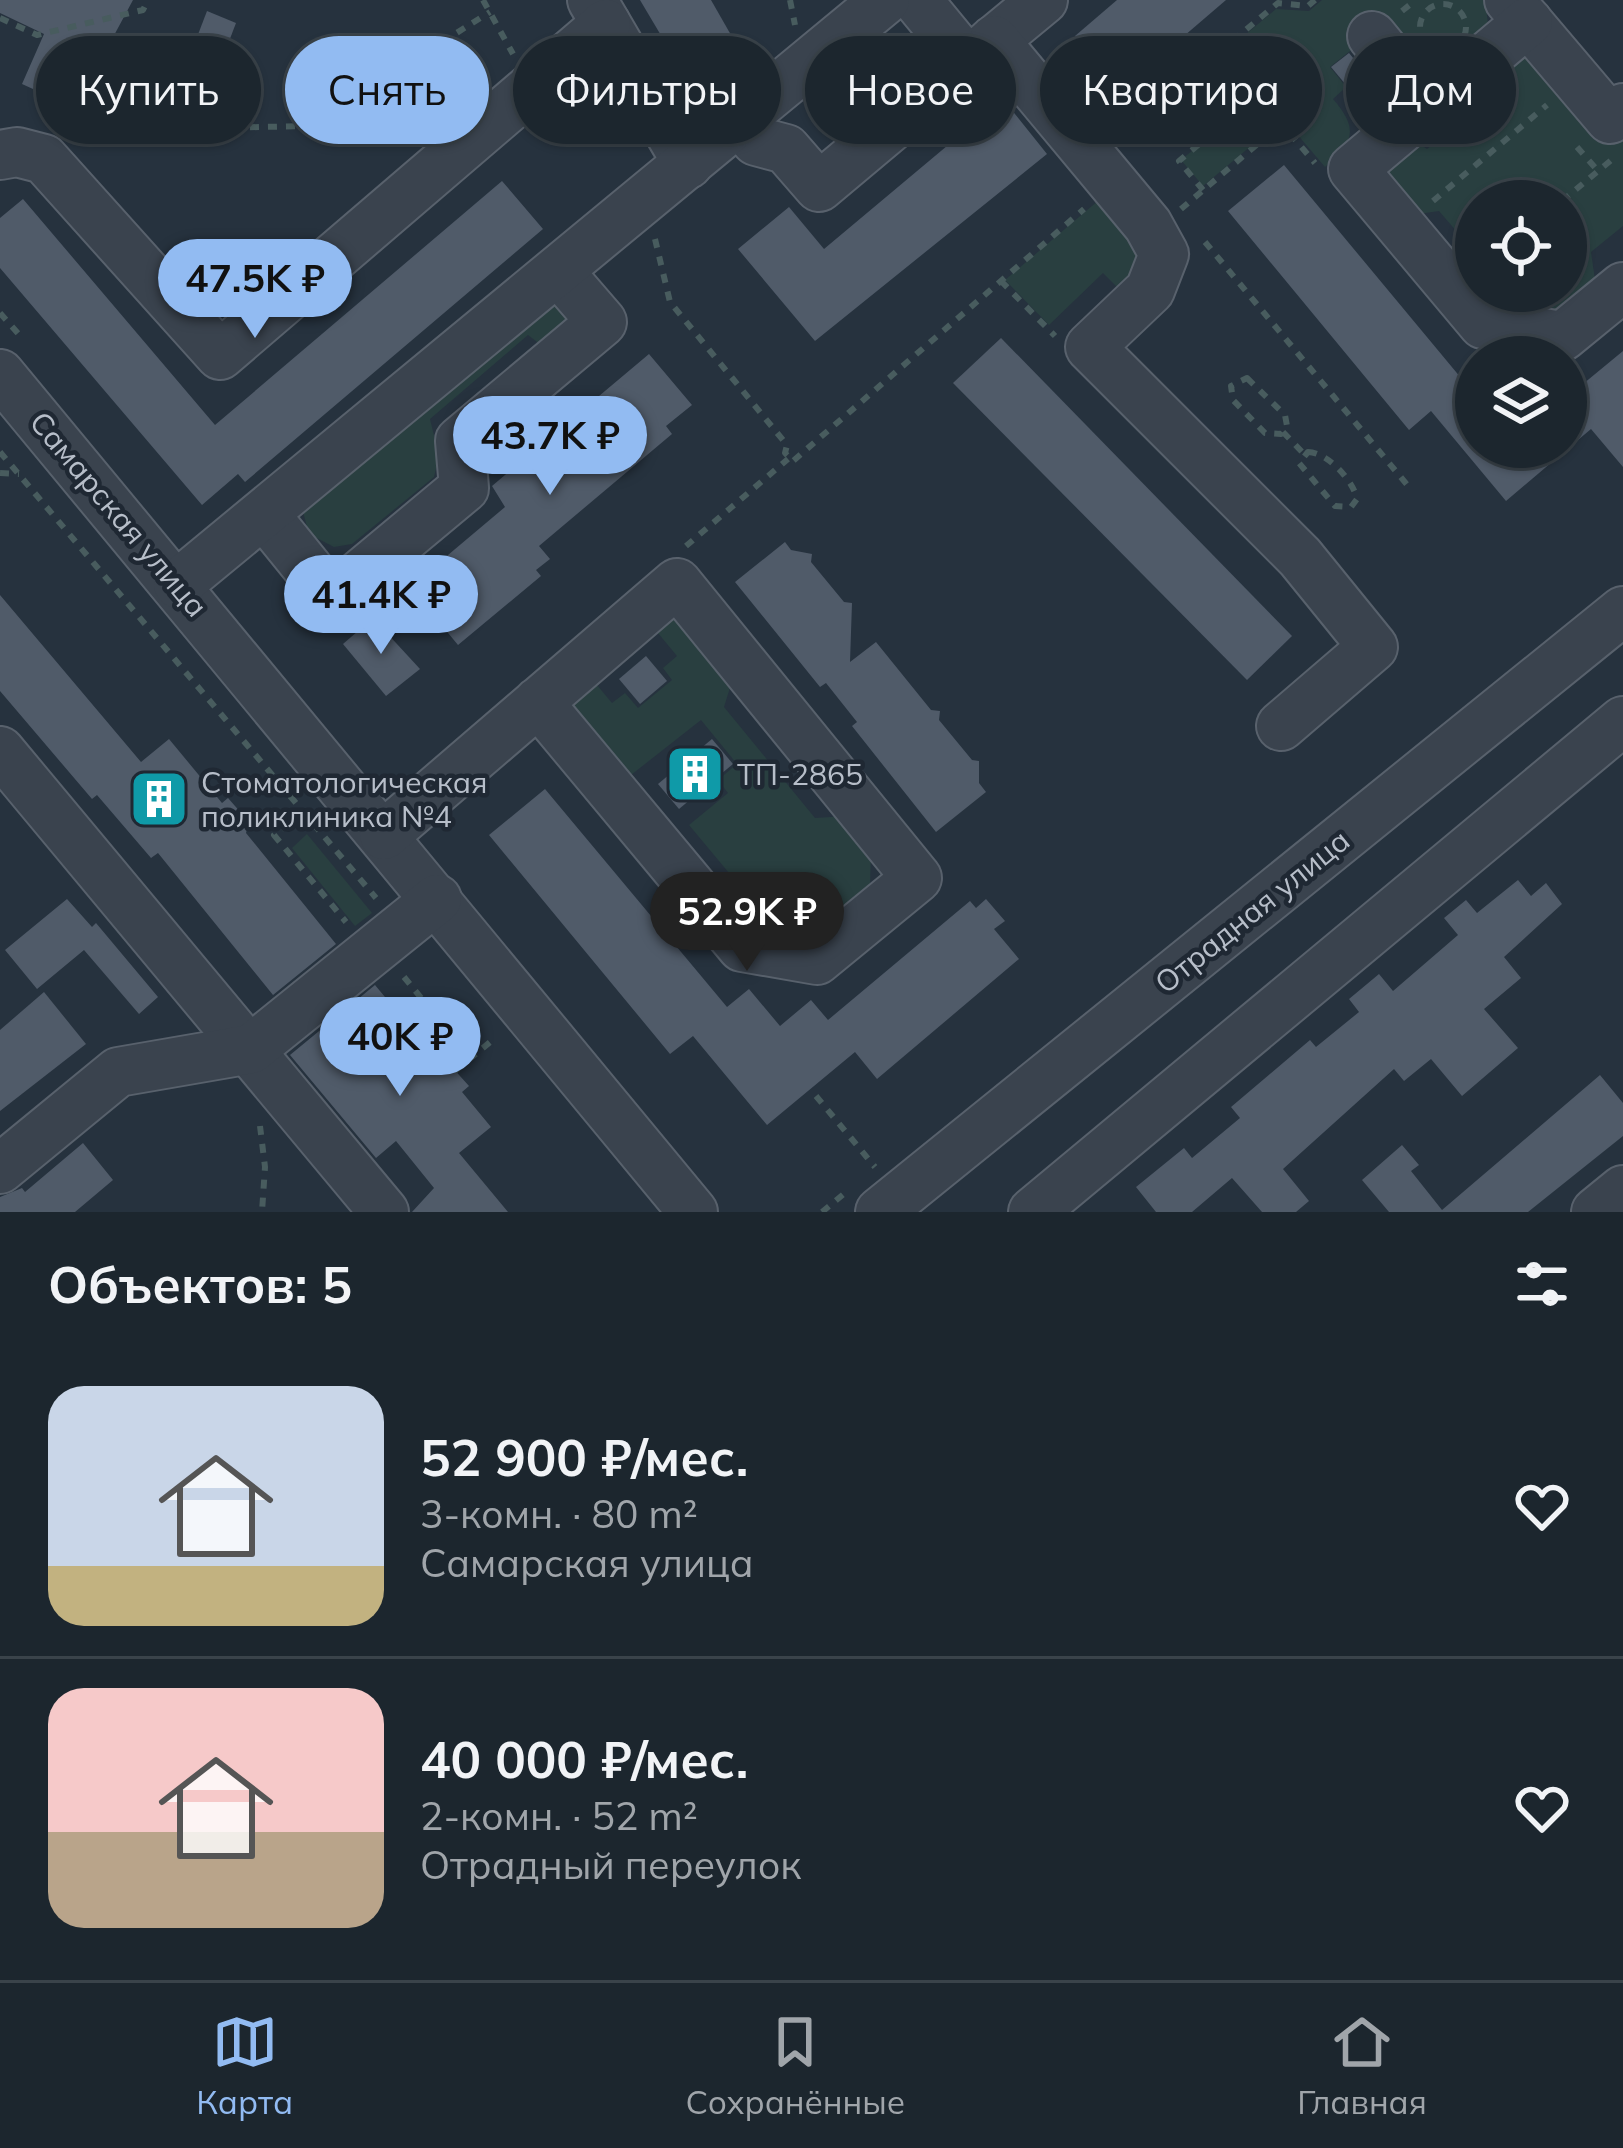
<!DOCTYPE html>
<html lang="ru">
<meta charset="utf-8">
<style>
:root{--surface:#1c262e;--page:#252e36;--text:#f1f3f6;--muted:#a0a5aa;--line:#3a434a;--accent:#92bbf2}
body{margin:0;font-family:Mulish,sans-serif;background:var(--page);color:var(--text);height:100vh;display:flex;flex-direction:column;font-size:45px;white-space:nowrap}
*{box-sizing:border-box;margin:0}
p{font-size:39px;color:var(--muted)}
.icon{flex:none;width:66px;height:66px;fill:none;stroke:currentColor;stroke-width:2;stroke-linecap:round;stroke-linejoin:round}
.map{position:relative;height:1212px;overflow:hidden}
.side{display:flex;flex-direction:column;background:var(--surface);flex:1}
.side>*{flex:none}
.hud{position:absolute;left:36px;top:36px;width:1551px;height:108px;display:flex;gap:24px}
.buttons{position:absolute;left:1455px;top:180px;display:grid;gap:24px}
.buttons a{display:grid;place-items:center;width:132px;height:132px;border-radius:50%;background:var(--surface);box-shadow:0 3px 9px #0004,0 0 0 3px var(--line);font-size:60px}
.price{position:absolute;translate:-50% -102px;padding:0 27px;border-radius:42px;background:var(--accent);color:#111;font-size:39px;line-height:78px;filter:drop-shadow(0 3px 6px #0008)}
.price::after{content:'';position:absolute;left:50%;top:72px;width:36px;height:27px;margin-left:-18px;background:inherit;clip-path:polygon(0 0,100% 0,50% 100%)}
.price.selected{background:#222;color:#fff}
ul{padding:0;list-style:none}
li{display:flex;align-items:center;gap:36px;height:300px;padding:0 48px}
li+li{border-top:3px solid var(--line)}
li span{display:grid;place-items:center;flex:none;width:336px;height:240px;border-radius:36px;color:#555}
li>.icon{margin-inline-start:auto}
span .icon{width:144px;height:144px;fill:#fffc;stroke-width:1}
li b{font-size:51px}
h2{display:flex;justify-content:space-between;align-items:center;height:144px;padding:0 48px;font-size:51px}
.pill{padding:0 42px;border-radius:54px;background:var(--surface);box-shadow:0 3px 9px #0004,0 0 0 3px var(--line);font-size:42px;line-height:108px}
.pill.selected{background:var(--accent);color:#111}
.tabs{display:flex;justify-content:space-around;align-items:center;height:168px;border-top:3px solid var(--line);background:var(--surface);font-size:33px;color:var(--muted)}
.tabs a{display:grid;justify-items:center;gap:6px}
.tabs .selected{color:var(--accent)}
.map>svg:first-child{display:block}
.green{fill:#293f40}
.building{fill:#505b69}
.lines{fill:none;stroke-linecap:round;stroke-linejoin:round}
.minor-casing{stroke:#58616c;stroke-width:52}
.path{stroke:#485c5e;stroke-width:6;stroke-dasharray:9 9;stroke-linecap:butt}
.minor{stroke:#3a434e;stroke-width:48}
.labels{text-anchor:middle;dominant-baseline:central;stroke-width:9;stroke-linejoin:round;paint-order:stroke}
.street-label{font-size:30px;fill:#b7bec9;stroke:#1f2833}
.poi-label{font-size:30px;fill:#b7bec9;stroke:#1f2833;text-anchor:start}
</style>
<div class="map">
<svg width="1623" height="1212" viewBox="0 0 1623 1212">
<rect width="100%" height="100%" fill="#26323e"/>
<g class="green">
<path d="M1322 0H1485L1488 24 1427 76 1379 28 1330 67 1346 87 1333 99C1359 129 1354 142 1325 167L1226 51 1276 9 1309 11Z"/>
<polygon points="1529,55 1623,129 1623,226 1591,252 1595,280 1568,314 1503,314 1485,291 1566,291 1566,201 1476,201 1476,254 1439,211 1405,216 1383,180 1388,154 1419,144 1427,149 1501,88 1501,73 1518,56"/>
<polygon points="1235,115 1257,141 1203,186 1181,160"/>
<polygon points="1106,194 1146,243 1127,297 1103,273 1049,325 1005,280"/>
<polygon points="548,298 576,315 541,345 528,335 430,419 439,456 434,477 352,544 334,547 309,534 302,508"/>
<polygon points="670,617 681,619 733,678 724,707 815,818 846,816 871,851 870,887 829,931 780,942 729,910 739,885 689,825 728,793 718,780 737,764 701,720 631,775 623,775 576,730 570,698 587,673 612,703 625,693 638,708 672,680 663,668 677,656 648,621"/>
<polygon points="307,834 372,913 355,926 292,848"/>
</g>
<g class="building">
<polygon points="0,0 133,0 89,82 67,70 55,99 22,84 44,34 0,13"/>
<polygon points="640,0 711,0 743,56 691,86"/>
<polygon points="1117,0 1226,0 1121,90 1075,36"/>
<polygon points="207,11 236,23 223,57 194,45"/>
<polygon points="1349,53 1389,102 1372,116 1331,67"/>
<polygon points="456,57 472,88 426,113 410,82"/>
<polygon points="1003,99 1047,154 815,341 738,249 789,207 824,249"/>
<polygon points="1284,165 1476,396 1476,447 1566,447 1566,398 1623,351 1623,467 1591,429 1506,501 1431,411 1409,430 1228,211"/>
<polygon points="502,181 543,229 245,482 238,474 202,505 0,268 0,218 23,199 215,425"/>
<polygon points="1001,338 1292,636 1247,680 953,383"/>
<polygon points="649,354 692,405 666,426 672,434 539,546 550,559 536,570 541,576 458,645 410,587 505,507 492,486"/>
<polygon points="785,542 791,550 812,554 811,562 844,602 852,603 850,662 876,642 931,710 940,711 939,720 972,760 979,761 979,783 986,792 936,832 852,726 857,722 826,683 820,687 735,582"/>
<polygon points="0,595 141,762 169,739 222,803 228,798 249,822 246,833 336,944 273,995 158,853 151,858 97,795 92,799 0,691"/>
<polygon points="373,618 420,669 386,696 343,644"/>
<polygon points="646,656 667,681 640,704 619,679"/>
<polygon points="712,739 733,764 679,809 658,784"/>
<polygon points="545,789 727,1007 749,989 780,1026 811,1000 828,1020 970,901 976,908 986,899 1005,921 994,929 1019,959 877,1079 855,1052 767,1125 693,1036 670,1054 489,835"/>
<polygon points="1518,880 1531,896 1546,883 1562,904 1504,957 1521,978 1484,1009 1518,1048 1462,1096 1431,1059 1404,1081 1394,1069 1283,1169 1309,1201 1296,1212 1262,1212 1232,1178 1192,1212 1156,1212 1136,1187 1184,1148 1192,1158 1240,1118 1231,1107 1310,1040 1316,1047 1359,1012 1349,999 1379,974 1393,991 1458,935 1444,918 1466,900 1477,913"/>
<polygon points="67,899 92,927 96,923 158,997 139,1014 84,950 37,989 5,950"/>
<polygon points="375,985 429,1050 433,1046 469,1086 462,1092 491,1127 459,1153 508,1212 412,1212 434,1188 396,1141 376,1158 290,1055"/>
<polygon points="44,992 86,1044 0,1111 0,1030"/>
<polygon points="1600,1075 1623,1103 1623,1136 1528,1212 1389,1212 1362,1180 1402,1145 1419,1165 1411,1171 1442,1210"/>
<polygon points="83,1143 113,1180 75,1212 0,1212 0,1197 22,1188 25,1192"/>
</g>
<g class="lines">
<defs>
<g id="minor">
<polyline points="592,0 688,164"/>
<polyline points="917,0 968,62 1043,0"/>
<polyline points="1509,0 1610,119 1623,108"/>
<polyline points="1528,22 1353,169 1483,324 1563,336 1623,287"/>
<polyline points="1372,36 1429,106"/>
<polyline points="994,40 1148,225 1164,254 1150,290 1090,347 1300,557 1373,647 1281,726"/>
<polyline points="739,122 756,141 786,149 819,187 968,62"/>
<polyline points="0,155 17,152 44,159 220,355 606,24"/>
<polyline points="0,374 693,1212"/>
<polyline points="264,514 332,598 464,488 460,441 602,322 558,271"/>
<polyline points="178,584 885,0"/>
<polyline points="0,751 384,1212"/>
<polyline points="384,835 677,583 917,878 817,960 742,947 538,702"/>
<polyline points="0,1169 118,1072 251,1049 437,899"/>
<polyline points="880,1212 1623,611"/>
<polyline points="1033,1212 1623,721"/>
<polyline points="1596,1212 1623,1190"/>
</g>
</defs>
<use href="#minor" class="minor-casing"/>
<g class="path">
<polyline points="483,0 513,54"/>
<polyline points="790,0 795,25"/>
<circle cx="1443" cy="27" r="23"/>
<polyline points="1402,11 1416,0"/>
<polyline points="0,18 37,35 143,10 148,0"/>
<polyline points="1220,51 1315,163"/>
<circle cx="1302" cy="83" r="12"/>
<polyline points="691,91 747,58"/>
<polyline points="1271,110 1293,91"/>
<polyline points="547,125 624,129"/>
<polyline points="70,131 308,126 490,12"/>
<polyline points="1122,133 1278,3 1308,6 1315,0"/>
<polyline points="1577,147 1598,171"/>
<polyline points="1203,190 1179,161 1236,113 1260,141"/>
<polyline points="1433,201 1547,105"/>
<polyline points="1562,201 1615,157"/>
<polyline points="1181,209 1281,124"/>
<polyline points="655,239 670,302 787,445 785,453 793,461 1084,209"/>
<polyline points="1205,242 1409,487"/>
<polyline points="1566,256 1570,280"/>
<polyline points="1001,281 1055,336"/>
<polyline points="0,313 23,339"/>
<polygon points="1247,378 1285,415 1287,426 1281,434 1265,433 1233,400 1231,386"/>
<polyline points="1283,432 1304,454"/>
<polyline points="0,452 376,898"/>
<path d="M1308 452C1327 452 1353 480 1357 499L1351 507 1335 506 1299 463Z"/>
<polyline points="0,473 19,474"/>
<polyline points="686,546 788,459"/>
<polyline points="302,812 274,835 346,922"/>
<polyline points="404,977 470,1058"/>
<polyline points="455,1071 495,1038"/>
<polyline points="816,1096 875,1167"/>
<polyline points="260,1126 265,1167 262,1212"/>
<polyline points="822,1212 845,1193"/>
</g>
<use href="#minor" class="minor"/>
</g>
<defs>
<symbol id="building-square" viewBox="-11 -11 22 22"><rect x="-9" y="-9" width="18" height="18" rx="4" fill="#0f9aa8" stroke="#1f2833"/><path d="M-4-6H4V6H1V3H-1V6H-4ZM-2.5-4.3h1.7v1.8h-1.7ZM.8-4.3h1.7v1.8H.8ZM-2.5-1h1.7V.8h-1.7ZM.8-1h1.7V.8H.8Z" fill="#fff"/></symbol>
</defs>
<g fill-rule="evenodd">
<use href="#building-square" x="662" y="741" width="66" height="66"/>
<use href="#building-square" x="126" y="766" width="66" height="66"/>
</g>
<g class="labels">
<g class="street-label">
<text transform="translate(119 514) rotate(50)">Самарская улица</text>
<text transform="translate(1252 911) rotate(-39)">Отрадная улица</text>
</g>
<g class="poi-label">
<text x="737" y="774">ТП-2865</text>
<text x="201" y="782">Стоматологическая<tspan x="201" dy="34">поликлиника №4</tspan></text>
</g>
</g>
</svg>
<div class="buttons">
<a><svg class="icon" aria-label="locate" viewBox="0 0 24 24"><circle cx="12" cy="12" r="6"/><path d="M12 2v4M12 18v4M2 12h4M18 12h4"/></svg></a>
<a><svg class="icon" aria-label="layers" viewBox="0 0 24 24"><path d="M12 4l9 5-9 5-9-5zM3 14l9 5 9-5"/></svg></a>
</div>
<b class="price" style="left:255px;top:341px">47.5K ₽</b>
<b class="price" style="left:550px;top:498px">43.7K ₽</b>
<b class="price" style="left:381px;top:657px">41.4K ₽</b>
<b class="price selected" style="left:747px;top:974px">52.9K ₽</b>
<b class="price" style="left:400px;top:1099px">40K ₽</b>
<div class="hud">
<a class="pill">Купить</a>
<a class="pill selected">Снять</a>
<a class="pill">Фильтры</a>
<a class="pill">Новое</a>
<a class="pill">Квартира</a>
<a class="pill">Дом</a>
</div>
</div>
<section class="side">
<h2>Объектов: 5<svg class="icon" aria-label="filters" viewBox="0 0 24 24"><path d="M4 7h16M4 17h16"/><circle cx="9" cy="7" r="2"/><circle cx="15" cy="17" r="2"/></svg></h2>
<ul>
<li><span style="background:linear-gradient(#c9d6e8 75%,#c2b280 0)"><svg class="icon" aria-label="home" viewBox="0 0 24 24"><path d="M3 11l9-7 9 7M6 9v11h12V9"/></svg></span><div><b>52 900 ₽/мес.</b><p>3-комн. · 80 m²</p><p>Самарская улица</p></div><svg class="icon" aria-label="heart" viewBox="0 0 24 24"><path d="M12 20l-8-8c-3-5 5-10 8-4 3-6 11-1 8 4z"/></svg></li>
<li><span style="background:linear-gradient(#f6c9c9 60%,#b9a48a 0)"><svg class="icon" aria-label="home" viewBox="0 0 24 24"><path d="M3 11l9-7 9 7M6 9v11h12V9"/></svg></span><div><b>40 000 ₽/мес.</b><p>2-комн. · 52 m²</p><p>Отрадный переулок</p></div><svg class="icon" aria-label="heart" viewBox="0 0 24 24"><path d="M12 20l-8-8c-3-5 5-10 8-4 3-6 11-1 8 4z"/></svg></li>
</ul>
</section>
<nav class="tabs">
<a class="selected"><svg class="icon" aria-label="map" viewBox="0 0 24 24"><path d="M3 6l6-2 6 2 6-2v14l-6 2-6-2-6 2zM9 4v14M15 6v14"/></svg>Карта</a>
<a><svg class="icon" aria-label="saved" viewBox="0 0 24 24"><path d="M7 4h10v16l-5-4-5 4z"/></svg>Сохранённые</a>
<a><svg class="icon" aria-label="home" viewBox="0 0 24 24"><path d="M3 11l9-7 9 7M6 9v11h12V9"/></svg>Главная</a>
</nav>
